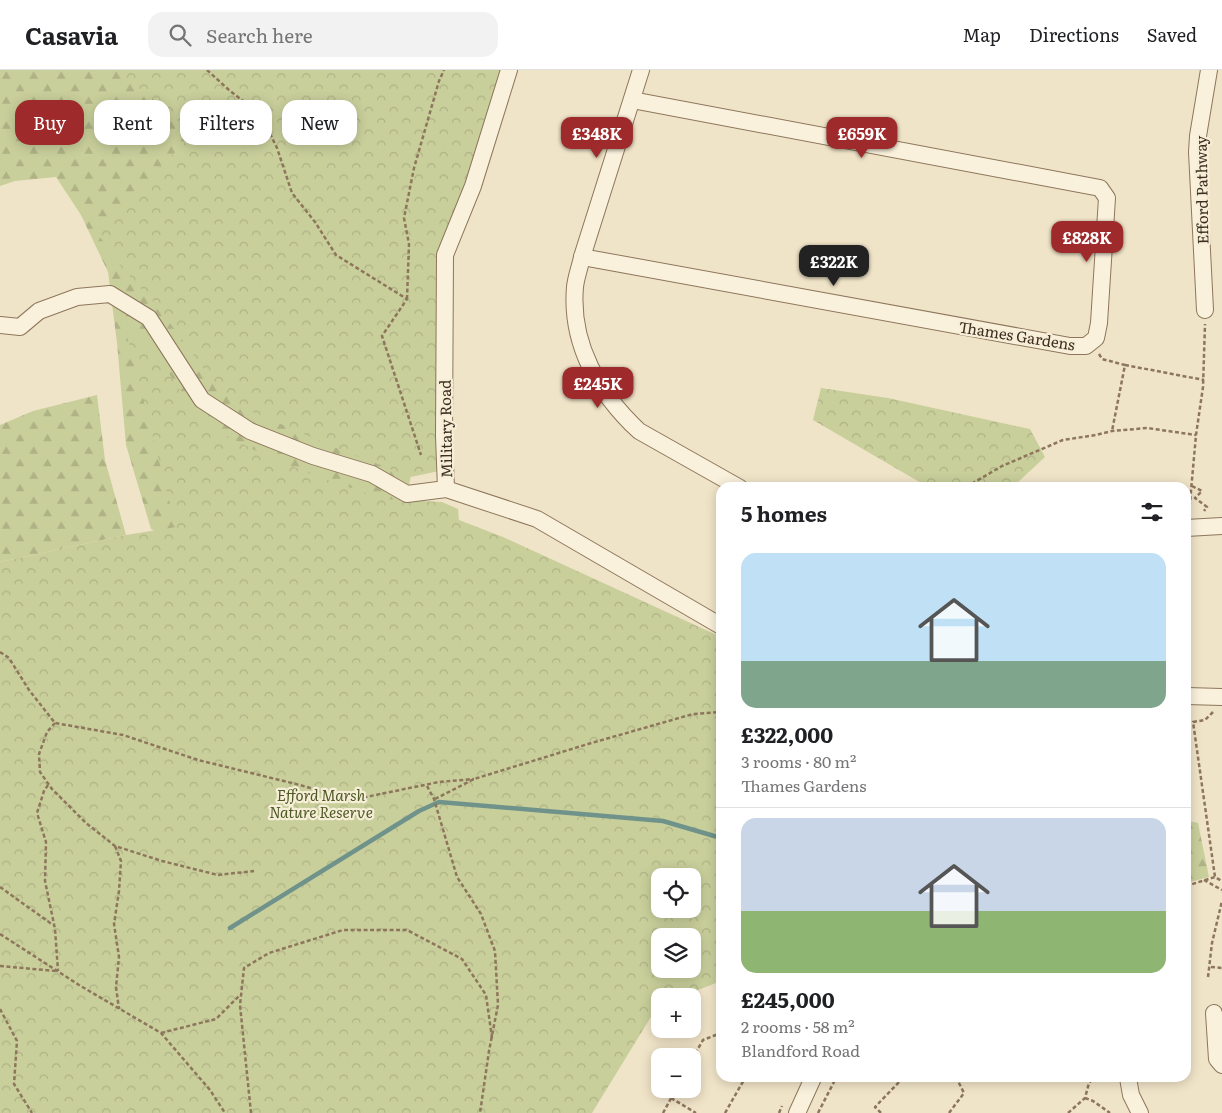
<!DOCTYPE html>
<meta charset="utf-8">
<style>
:root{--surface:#fff;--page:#f2f2f2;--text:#202124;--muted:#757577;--line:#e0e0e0;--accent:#9e2a2b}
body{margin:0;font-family:Literata,serif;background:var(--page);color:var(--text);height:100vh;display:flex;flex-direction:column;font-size:19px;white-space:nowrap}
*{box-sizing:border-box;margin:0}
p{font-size:16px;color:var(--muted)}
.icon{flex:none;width:28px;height:28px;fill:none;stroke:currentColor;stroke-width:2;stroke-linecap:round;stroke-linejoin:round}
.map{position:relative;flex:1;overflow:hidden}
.sheet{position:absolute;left:716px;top:412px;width:475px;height:600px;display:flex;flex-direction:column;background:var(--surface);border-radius:15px;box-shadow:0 2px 12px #0003}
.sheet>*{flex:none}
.guide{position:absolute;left:15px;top:30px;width:475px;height:45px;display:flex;gap:10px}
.buttons{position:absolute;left:651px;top:798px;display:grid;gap:10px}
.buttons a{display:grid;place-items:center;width:50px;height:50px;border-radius:10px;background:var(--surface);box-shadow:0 2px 12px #0003;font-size:25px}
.price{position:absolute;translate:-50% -42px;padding:0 11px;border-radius:10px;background:var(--accent);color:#fff;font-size:16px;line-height:32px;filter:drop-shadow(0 1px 2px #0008)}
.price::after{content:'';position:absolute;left:50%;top:30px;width:15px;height:11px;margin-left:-8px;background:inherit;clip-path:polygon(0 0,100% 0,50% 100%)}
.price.on{background:#222;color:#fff}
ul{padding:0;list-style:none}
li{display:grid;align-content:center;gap:10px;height:265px;padding:0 25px}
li+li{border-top:1px solid var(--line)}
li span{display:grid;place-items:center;height:155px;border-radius:15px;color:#555}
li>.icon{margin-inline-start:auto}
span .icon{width:90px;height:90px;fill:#fffc;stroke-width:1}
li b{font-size:21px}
h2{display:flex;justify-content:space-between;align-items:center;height:60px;padding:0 25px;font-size:21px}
.tag{padding:0 18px;border-radius:15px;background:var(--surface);box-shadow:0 2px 12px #0003;font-size:18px;line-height:45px}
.tag.on{background:var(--accent);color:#fff}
header{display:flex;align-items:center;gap:30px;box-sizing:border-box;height:70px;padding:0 25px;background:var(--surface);border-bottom:1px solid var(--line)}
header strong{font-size:24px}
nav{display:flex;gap:28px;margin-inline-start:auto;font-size:18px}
.search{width:350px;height:45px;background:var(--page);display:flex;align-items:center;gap:12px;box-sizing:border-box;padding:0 18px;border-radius:15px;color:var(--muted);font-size:19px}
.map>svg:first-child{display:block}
.forest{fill:url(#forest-firs)}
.park{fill:url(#park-crowns);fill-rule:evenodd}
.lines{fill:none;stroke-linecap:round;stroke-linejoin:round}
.stream{stroke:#6f938a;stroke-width:4.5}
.minor-casing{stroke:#8d765c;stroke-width:18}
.path{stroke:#8d765c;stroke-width:2.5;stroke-dasharray:4 2.5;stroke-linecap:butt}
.minor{stroke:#faf1dc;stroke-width:16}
.labels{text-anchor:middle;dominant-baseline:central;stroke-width:4.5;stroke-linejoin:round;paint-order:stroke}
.street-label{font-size:15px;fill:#3d2e20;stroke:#f7eed8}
.park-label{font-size:15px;font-style:italic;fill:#4d5a26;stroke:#f7eed8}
</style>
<header>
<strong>Casavia</strong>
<div class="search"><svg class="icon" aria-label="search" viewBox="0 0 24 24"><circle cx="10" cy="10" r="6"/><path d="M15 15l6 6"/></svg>Search here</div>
<nav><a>Map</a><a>Directions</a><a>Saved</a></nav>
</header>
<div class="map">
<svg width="1222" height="1043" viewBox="0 0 1222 1043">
<defs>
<pattern id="forest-firs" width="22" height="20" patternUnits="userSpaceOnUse" patternTransform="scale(1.25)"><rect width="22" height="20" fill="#c9cf9b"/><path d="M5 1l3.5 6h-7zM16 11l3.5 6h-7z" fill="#aeb285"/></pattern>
<pattern id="park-crowns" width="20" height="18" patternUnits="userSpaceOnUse" patternTransform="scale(1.25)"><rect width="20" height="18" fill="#c9cf9b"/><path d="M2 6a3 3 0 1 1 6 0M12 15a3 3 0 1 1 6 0" fill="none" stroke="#aeb285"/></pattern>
</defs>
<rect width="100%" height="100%" fill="#f0e4c8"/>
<g class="forest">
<polygon points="0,0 327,0 421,356 404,440 180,476 151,459 126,375 117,273 108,202 81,145 56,107 15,111 0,116"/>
<polygon points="97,325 105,390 126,465 0,492 0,355 33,341"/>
<polygon points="1186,750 1198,753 1209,807 1186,813"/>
</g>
<g class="park">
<polygon points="115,0 505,0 469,110 440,184 439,401 411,407 334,377 241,337 214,313 158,237 122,198 95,160 194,64"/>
<path d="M123 250 166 299 202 353 264 385 316 406 384 429 442 432 458 439 459 450 503 467 721 567V911L683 926H660V935L657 937 592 1043H0V492L126 465 176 457ZM660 806H692V839H660ZM660 866H692V899H660Z"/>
<polygon points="821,318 888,328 1030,359 1045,387 1016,414 1009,417 928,417 813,350"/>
</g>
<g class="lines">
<polyline class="stream" points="230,858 419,741 439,732 663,751 721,768"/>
<defs>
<g id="minor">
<path d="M641 0 582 187C580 197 576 207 575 217 570 274 599 324 639 361L740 418"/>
<polyline points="582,187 1070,276 1086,276 1096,268 1099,253 1107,128 1100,118 632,30"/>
<polyline points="1205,240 1197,82 1198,66 1209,0"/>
<polyline points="0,255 20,257 39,241 77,227 110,224 149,248 202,330 250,361 313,386 372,404 407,424 446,419 537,449 721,556"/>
<polyline points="446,419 444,366 445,185 473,116 509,0"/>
<polyline points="1186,458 1222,456"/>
<polyline points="1186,626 1222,627"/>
<polyline points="1214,943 1217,989 1222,995"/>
<polyline points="1128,1008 1131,1025 1140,1043"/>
<polyline points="797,1043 813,1008"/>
</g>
</defs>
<use href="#minor" class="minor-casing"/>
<g class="path">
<polyline points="207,0 229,20 261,45 277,78 292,123 315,152 336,185 407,229 382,266 421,385"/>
<polyline points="407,229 409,174 404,148 414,98 439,11 444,0"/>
<polyline points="1099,284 1102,289 1125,295 1112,361"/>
<polyline points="1125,295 1204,310"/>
<polyline points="1192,416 1202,421 1195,428 1207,437 1204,441"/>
<polyline points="967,418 973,413 1002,396 1063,370 1096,365 1112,361 1147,358 1196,365"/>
<polyline points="1189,443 1196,365 1203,317 1205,254"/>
<polyline points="0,582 9,588 29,620 55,653 123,665 198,690 300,715 351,730 439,712 474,709"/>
<polyline points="1189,604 1189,473"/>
<polyline points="1213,642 1205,650 1193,652 1215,807"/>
<polyline points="55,653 47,662 39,684 40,702 52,719 86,753 115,776 162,791 218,805 254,801"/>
<polyline points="48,715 44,721 37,743 46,772 45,811 55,859 58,901"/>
<polyline points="427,716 434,729 457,807 481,844 495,881 498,935 489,981 480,1043"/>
<polyline points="435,729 474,709 588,674 693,644 721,642"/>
<polyline points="115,776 121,791 119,821 114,854 119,887 116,917 119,939"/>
<polyline points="1204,810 1222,820"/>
<polyline points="1186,816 1215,807 1222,811"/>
<polyline points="0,817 53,855"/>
<polyline points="0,864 79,915 161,963 210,1020 225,1043"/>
<polyline points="0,896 56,901"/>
<polyline points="1211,897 1222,898"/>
<polyline points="1208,907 1212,873 1222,831"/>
<polyline points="0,939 17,971 14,1014 32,1043"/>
<polyline points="161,963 216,949 240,925"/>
<polyline points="692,989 703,970 721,963"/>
<polyline points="671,1028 696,1043"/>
<polyline points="1085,1028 1093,1031 1110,1043"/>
<polyline points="251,1043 240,935 244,898 269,883 343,860 407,860 462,889 486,925 492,968"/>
<polyline points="663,1043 676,1019"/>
<polyline points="725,1043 745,1008"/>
<polyline points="779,1043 782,1036"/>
<polyline points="818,1043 836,1008"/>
<polyline points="881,1043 875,1037 901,1010 901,1008"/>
<polyline points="949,1043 964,1023 958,1011 959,1008"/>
<polyline points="1068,1043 1085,1028 1089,1013 1093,1008"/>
</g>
<use href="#minor" class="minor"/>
</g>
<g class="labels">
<g class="street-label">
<text transform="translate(1201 120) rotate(-91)">Efford Pathway</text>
<text transform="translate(1017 265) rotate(9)">Thames Gardens</text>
<text transform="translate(445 359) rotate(-91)">Military Road</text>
</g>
<g class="park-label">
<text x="321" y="724">Efford Marsh<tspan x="321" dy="17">Nature Reserve</tspan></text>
</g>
</g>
</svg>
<div class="buttons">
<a><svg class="icon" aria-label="locate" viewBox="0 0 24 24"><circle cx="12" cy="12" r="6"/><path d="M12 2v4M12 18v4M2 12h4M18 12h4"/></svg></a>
<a><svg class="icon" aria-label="layers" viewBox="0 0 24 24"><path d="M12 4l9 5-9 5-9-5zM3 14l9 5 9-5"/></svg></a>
<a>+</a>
<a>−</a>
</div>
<b class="price" style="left:597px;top:89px">£348K</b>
<b class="price" style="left:862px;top:89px">£659K</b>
<b class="price" style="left:1087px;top:193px">£828K</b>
<b class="price on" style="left:834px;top:217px">£322K</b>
<b class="price" style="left:598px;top:339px">£245K</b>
<div class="guide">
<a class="tag on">Buy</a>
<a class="tag">Rent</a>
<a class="tag">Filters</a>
<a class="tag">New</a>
</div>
<section class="sheet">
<h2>5 homes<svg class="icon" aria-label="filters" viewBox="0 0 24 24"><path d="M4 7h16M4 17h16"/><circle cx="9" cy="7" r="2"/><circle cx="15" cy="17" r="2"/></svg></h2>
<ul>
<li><span style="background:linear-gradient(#bfe0f5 70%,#7fa58c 0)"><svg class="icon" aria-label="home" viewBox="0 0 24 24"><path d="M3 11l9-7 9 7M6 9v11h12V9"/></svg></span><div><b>£322,000</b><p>3 rooms · 80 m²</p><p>Thames Gardens</p></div></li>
<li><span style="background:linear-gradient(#c9d6e8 60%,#8fb573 0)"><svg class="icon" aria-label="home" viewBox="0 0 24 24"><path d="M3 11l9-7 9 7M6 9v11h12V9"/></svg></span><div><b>£245,000</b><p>2 rooms · 58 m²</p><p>Blandford Road</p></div></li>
</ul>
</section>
</div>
